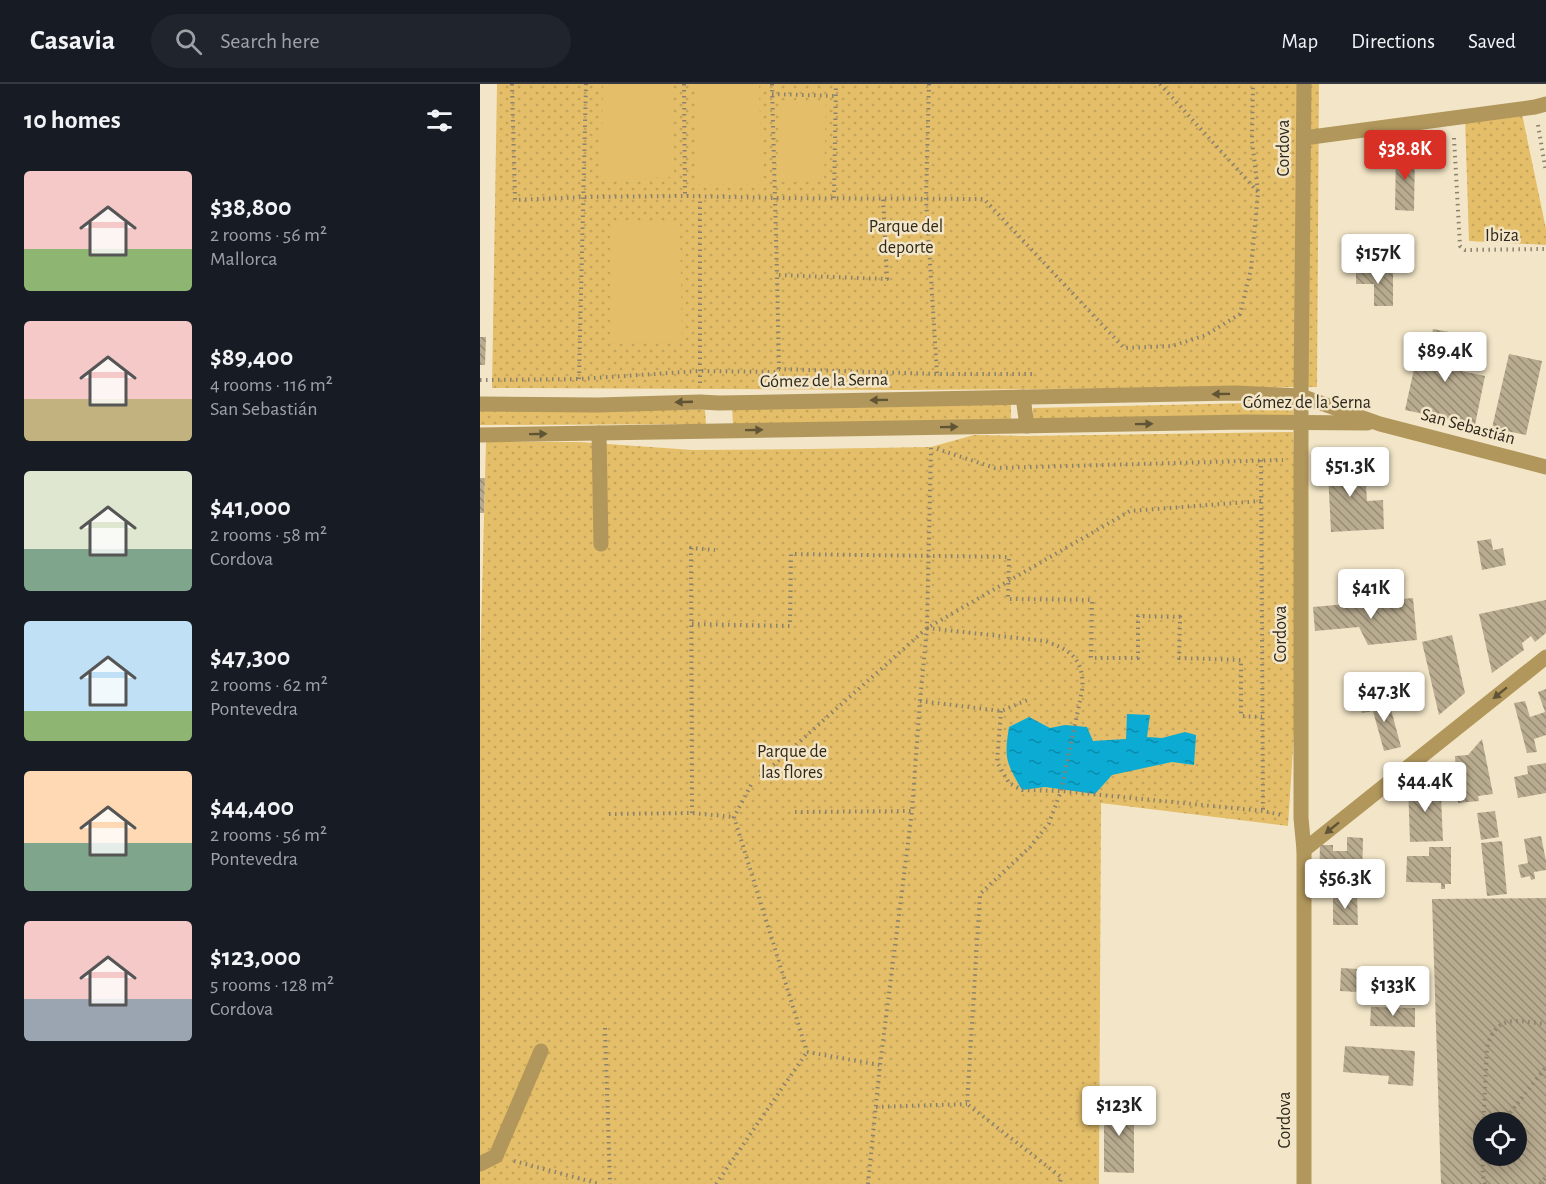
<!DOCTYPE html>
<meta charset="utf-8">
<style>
:root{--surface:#171b24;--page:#20242c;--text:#f1f3f6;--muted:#9ea1a6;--line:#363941;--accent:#d93025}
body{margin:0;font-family:"Alegreya Sans",sans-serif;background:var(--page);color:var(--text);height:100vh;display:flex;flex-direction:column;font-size:22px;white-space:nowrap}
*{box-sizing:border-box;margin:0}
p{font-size:20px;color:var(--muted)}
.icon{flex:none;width:33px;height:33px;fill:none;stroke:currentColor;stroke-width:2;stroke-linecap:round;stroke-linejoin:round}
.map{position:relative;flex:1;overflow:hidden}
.side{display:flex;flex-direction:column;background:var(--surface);width:480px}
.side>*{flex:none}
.buttons{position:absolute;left:993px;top:1028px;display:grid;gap:12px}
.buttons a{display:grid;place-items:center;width:54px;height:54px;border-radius:50%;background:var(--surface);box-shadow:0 3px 15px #0003;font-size:30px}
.price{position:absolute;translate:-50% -51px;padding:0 14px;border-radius:6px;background:#fff;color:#222;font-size:20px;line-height:39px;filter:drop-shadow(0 2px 3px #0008)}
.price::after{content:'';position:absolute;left:50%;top:36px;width:18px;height:14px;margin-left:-9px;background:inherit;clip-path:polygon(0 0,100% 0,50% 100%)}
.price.current{background:var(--accent);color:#fff}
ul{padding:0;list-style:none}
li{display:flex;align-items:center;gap:18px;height:150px;padding:0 24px}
li span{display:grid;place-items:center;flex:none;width:168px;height:120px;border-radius:6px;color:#555}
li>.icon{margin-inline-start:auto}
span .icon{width:72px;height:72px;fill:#fffc;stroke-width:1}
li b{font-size:26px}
h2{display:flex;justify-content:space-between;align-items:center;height:72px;padding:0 24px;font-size:26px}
header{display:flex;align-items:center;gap:36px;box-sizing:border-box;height:84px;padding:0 30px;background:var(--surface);border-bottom:2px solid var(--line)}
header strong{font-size:28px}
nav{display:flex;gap:33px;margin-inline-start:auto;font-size:21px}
.search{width:420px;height:54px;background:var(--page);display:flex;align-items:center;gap:15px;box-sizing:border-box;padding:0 21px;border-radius:33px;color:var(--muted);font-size:22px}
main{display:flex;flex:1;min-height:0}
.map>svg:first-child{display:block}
.park{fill:url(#park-dots)}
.garden{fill:#e4be68}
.water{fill:url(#water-ripples)}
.building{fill:url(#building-back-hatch);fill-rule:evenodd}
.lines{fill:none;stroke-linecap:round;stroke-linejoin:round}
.path{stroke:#8a826e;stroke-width:4;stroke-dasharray:1.5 4.5;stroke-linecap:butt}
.lane{stroke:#b1975b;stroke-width:15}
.street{stroke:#b1975b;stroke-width:15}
.oneway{fill:#615435}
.labels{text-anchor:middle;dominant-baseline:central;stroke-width:5;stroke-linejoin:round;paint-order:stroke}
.street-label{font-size:18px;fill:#2c271c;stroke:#f3e6c8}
.park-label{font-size:18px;fill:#302817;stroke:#f3e6c8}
</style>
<header>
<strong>Casavia</strong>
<div class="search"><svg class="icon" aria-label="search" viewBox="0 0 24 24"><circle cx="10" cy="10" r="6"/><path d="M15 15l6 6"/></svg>Search here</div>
<nav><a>Map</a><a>Directions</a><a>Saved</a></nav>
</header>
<main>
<section class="side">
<h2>10 homes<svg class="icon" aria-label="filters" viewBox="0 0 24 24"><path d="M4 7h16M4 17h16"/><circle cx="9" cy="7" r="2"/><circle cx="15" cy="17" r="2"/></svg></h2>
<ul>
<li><span style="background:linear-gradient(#f6c9c9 65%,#8fb573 0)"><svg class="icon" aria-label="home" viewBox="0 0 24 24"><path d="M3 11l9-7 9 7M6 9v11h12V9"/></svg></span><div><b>$38,800</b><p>2 rooms · 56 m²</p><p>Mallorca</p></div></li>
<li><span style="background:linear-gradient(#f6c9c9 65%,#c2b280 0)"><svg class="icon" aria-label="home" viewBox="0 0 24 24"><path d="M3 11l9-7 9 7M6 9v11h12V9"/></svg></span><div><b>$89,400</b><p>4 rooms · 116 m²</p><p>San Sebastián</p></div></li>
<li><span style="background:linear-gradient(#dfe7d0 65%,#7fa58c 0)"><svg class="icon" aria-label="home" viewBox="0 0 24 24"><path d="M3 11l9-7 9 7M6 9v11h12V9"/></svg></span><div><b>$41,000</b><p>2 rooms · 58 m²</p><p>Cordova</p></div></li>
<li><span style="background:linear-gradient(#bfe0f5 75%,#8fb573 0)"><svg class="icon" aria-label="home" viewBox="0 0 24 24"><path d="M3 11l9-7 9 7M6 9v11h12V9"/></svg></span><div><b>$47,300</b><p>2 rooms · 62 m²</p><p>Pontevedra</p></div></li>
<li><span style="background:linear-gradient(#ffd9b3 60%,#7fa58c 0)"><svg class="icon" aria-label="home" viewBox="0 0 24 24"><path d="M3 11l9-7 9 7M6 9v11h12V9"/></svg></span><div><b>$44,400</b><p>2 rooms · 56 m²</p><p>Pontevedra</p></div></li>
<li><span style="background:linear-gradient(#f6c9c9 65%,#9aa5b1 0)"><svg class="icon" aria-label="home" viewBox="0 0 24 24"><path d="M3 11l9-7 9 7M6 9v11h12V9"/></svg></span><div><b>$123,000</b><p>5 rooms · 128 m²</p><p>Cordova</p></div></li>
</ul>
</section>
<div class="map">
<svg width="1066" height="1100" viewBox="0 0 1066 1100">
<defs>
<pattern id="park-dots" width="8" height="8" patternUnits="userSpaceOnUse" patternTransform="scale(1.5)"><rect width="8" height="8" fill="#e4be68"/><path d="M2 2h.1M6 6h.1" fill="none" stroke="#c4a35a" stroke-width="1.8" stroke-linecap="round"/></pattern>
<pattern id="water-ripples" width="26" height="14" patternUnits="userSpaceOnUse" patternTransform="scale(1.5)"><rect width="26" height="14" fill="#0babd4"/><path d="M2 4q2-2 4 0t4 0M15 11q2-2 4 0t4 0" fill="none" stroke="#0b8bab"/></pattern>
<pattern id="building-back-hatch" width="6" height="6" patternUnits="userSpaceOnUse" patternTransform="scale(1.5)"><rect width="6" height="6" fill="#b8ab8f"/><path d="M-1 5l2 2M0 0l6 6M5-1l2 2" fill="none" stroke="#968b74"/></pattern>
</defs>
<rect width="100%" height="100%" fill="#f3e6c8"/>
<g class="park">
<polygon points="17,0 839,0 837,303 416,306 12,304"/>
<polygon points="1041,25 1066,145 1066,161 989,157 985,33"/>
<polygon points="813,318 813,335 553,338 553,324"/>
<polygon points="531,320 531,338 253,340 252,324"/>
<polygon points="0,325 225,326 226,340 0,341"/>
<polygon points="813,348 821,542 808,742 621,719 619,1100 0,1100 0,584 6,358 99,358 213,366 327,365 451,363 494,351 546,352"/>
</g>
<g class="garden">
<polygon points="123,0 192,0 194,93 121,96"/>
<polygon points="215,0 279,0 282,100 215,100"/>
<polygon points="302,19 346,19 344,97 295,98"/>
<polygon points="200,137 202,257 130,260 130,138"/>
</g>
<path class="water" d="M647 630 670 631 667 653 682 654 705 648 716 651 714 681 692 678 632 691 615 710 565 703 542 706C526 678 524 675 529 643L549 633 570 644 585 641 607 643 613 657 646 655Z"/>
<g class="building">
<polygon points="916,67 935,67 934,127 915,126"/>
<polygon points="876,186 913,187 913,222 894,222 894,200 876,200"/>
<polygon points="953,245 969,248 968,255 987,259 981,287 1005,292 995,341 925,326 936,276 946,278"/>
<polygon points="0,253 6,253 5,281 0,281"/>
<polygon points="1029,270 1062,277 1046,351 1012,344"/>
<polygon points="874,368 876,402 886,401 887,417 903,416 904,445 851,448 847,369"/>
<polygon points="0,394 5,394 4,429 0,429"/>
<polygon points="1011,455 1013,466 1023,464 1026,481 1002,486 997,457"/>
<polygon points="933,514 937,556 888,561 879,543 835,547 833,523"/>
<polygon points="1066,516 1066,549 1055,558 1051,552 1042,559 1044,566 1012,589 999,530"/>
<polygon points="972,551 985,609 959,631 942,558"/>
<polygon points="1066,605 1066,651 1054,655 1057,668 1047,669 1034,619 1045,617 1050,633 1065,628 1058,608"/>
<polygon points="908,614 921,663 904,667 893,627 882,629 880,621"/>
<polygon points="1002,655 1013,710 998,712 999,717 978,719 975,672 988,671"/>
<polygon points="1066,679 1066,709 1038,714 1034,693 1048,690 1047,682"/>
<polygon points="941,693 953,693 954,713 961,713 963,757 930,758 928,701 941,700"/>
<polygon points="1015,727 1019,753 1001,756 997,729"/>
<polygon points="1061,752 1066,777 1066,786 1054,788 1055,795 1051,796 1050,792 1041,794 1038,781 1048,779 1044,755"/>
<polygon points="867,753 883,754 882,798 839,797 840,761 853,761 853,767 867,767"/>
<polygon points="1022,757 1027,810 1007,812 1001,759"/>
<polygon points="949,763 971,763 971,800 965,800 965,805 961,805 961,799 926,798 927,772 949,772"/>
<polygon points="877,811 878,841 853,841 853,812"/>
<path d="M1066 814V1100H961L952 815ZM1004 1038H1036V1071H1004Z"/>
<polygon points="861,884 928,888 927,911 860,907"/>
<polygon points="891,923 935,924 935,943 890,942"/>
<polygon points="865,962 935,967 933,1002 908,1000 909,992 863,988"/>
<polygon points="624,1017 654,1017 654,1089 624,1088"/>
</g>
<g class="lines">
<g class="path">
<polyline points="32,0 35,116 103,113 205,112 296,114 504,115 644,264 692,262 726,251 760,230 771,185 778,108 772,56 773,0"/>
<polyline points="204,0 205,112"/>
<polyline points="292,0 297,191"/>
<polyline points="449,0 446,115 457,290"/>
<polyline points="680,0 778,108"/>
<polyline points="292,10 356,12"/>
<polyline points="1058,41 1066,88"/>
<polyline points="974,54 980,162 985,166 1066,165"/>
<polyline points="354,114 356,0"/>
<polyline points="299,285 297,191 407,195 403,114"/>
<polyline points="99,295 106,0"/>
<polyline points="0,296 99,295 219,287 296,288 299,285 457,290 555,290"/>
<polyline points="220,299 220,113"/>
<polyline points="457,365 515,384 803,376"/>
<polyline points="781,376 783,727"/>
<polyline points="212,540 310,542 311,470 529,473 528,515 612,516 611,574 658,574 658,532 700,533 699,574 761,576 761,632 782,633"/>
<path d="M447 544 565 557C592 566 605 577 602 607L581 707 569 739 550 763 500 810 487 1020 581 1093 580 1100"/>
<polyline points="440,617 521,627 550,615"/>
<polyline points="521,627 517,678 529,699 542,706 581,707 783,727 802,731"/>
<polyline points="280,693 447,544 650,427 781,417"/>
<polyline points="271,701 254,733 327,968"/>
<polyline points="315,728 432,727"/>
<polyline points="212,729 211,464 235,466"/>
<polyline points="129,730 212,729 254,733"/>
<polyline points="125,944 130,1100"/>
<polyline points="327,968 400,981"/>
<polyline points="396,1023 487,1020"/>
<polyline points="1023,1038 1066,983"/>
<polyline points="34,1077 120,1100"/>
<polyline points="236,1100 327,968"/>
<polyline points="388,1100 400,981 432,727 440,617 447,544 451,363"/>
<path d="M1005 1100 1003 1092 1002 1066 1007 964C1016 929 1037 937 1066 940"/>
<polyline points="1060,1100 1066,1093"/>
</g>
<g class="lane">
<polyline points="119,349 121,460"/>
<polyline points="0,1080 16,1072 61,967"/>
</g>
<g class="street">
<polyline points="824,54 1055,23 1066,20"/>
<polyline points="543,313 547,342"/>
<polyline points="0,320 118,321 220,318 239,319 756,309 821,312 900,340 1066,383"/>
<polyline points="0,351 767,338 888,339"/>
<polyline points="824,766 1066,573"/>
<polyline points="824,1100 824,766 821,734 821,312 824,0"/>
</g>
</g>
<defs><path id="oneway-solid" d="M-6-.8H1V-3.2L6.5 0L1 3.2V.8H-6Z" transform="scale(1.5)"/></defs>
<g class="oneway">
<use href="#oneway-solid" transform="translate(741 310) rotate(179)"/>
<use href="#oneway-solid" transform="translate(399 316) rotate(179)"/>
<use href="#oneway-solid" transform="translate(204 318) rotate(178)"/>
<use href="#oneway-solid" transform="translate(664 340) rotate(-1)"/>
<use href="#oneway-solid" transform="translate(469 343) rotate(-1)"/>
<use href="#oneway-solid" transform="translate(274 346) rotate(-1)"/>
<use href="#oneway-solid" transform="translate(58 350) rotate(-1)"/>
<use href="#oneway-solid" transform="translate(1020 609) rotate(141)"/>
<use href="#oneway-solid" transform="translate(852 744) rotate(141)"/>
</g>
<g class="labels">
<g class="street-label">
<text transform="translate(804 64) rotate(-90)">Cordova</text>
<text x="1022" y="152">Ibiza</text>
<text transform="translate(344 297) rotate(-1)">Gómez de la Serna</text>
<text x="827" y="319">Gómez de la Serna</text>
<text transform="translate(988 343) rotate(15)">San Sebastián</text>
<text transform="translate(801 550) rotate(-90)">Cordova</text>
<text transform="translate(805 1036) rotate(-90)">Cordova</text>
</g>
<g class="park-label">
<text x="426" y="143">Parque del<tspan x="426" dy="21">deporte</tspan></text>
<text x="312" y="668">Parque de<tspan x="312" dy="21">las flores</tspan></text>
</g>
</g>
</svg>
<div class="buttons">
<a><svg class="icon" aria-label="locate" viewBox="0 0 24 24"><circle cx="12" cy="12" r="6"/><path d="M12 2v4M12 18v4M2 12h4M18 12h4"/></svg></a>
</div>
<b class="price current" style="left:925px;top:97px">$38.8K</b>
<b class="price" style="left:898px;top:201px">$157K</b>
<b class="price" style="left:965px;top:299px">$89.4K</b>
<b class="price" style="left:870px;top:414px">$51.3K</b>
<b class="price" style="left:891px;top:536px">$41K</b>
<b class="price" style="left:904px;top:639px">$47.3K</b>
<b class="price" style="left:945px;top:729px">$44.4K</b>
<b class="price" style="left:865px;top:826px">$56.3K</b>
<b class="price" style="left:913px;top:933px">$133K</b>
<b class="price" style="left:639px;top:1053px">$123K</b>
</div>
</main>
